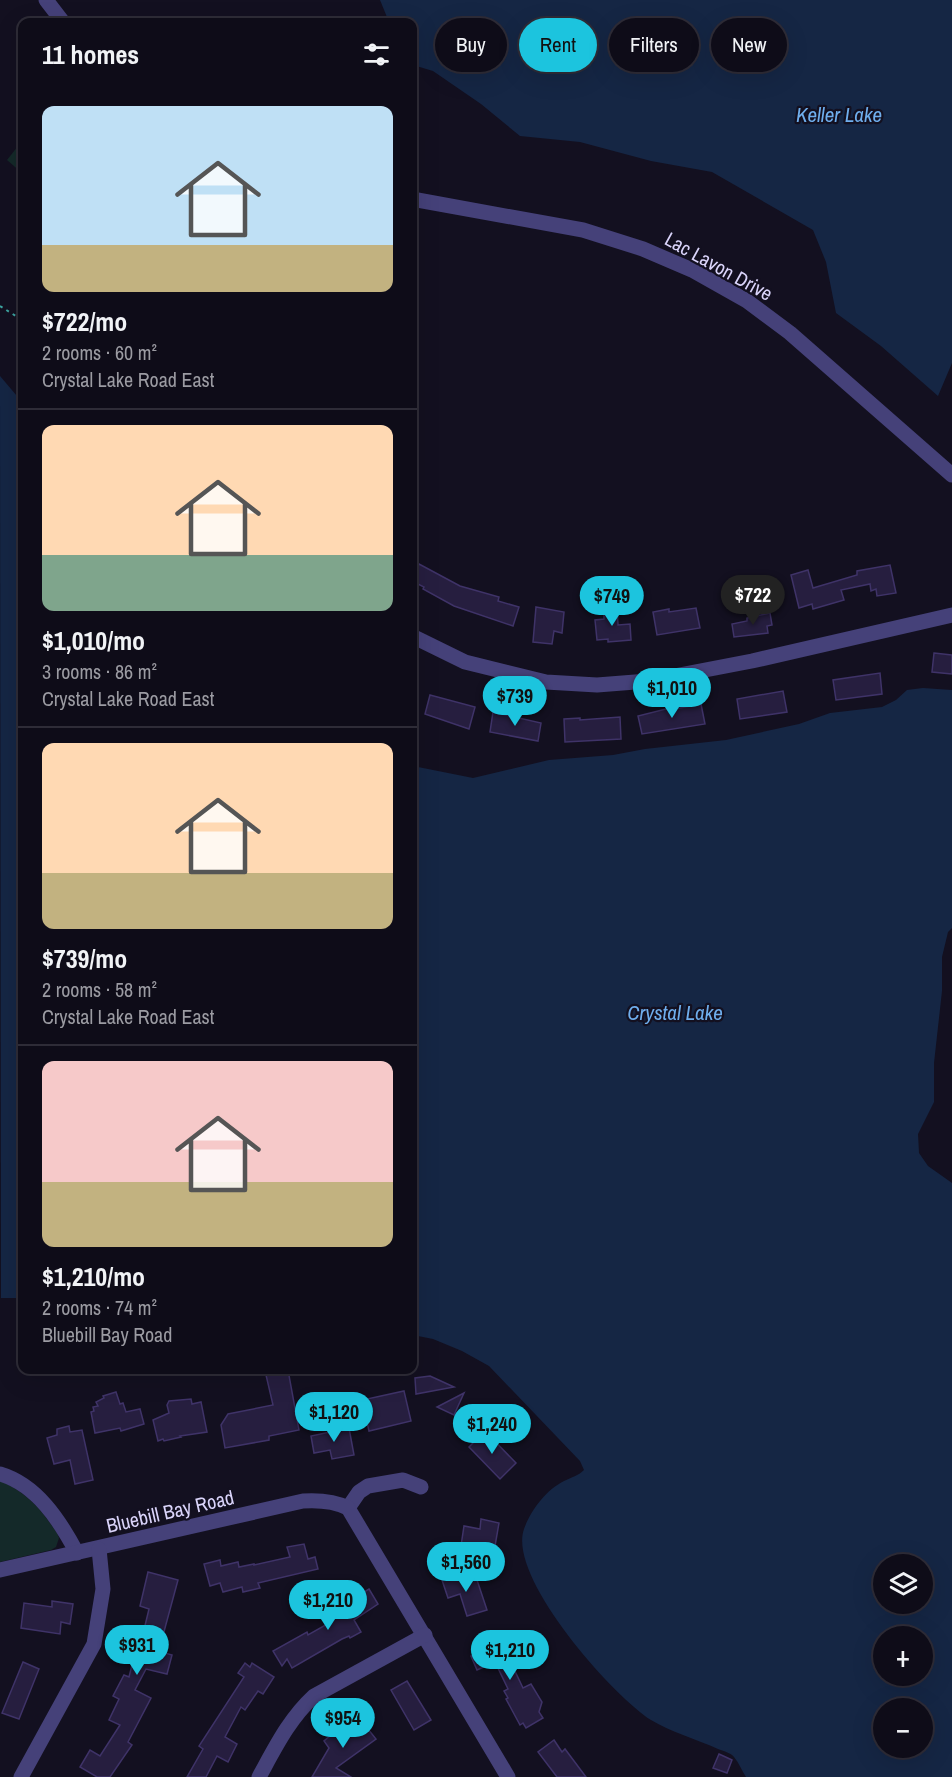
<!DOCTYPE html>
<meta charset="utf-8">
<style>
:root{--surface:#0e0c18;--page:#1c1a25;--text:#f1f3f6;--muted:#9b9ba2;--line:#2e2c37;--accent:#1cc4de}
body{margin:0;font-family:"Archivo Narrow",sans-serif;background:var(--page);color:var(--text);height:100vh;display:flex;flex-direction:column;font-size:22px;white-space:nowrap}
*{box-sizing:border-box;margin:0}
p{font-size:20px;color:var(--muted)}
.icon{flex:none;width:33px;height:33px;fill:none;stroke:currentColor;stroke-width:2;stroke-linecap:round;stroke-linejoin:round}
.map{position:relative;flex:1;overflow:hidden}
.drawer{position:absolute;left:18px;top:18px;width:399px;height:1356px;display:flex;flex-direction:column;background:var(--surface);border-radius:12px;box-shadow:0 6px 24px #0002,0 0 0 2px var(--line)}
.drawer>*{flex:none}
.guide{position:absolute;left:435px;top:18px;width:426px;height:54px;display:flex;gap:12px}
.controls{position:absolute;left:873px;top:1554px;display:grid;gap:12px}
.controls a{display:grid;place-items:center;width:60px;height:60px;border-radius:50%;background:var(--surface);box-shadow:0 6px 24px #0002,0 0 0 2px var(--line);font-size:30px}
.price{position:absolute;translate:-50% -51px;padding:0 14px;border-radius:21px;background:var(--accent);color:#111;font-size:20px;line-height:39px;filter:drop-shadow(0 2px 3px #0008)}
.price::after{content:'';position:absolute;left:50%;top:36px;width:18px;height:14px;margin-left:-9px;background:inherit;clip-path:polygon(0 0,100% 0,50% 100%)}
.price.active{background:#222;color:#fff}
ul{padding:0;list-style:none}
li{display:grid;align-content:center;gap:12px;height:318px;padding:0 24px}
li+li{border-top:2px solid var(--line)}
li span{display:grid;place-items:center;height:186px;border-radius:12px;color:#555}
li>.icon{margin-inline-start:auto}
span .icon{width:108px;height:108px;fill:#fffc;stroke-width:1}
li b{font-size:26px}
h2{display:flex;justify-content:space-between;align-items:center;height:72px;padding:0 24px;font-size:26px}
.tag{padding:0 21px;border-radius:27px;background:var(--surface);box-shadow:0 6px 24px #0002,0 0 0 2px var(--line);font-size:21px;line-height:54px}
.tag.active{background:var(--accent);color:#111}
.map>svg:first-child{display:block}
.green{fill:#142929}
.water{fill:#152644;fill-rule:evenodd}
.building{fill:#261e3f;stroke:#3f3368;stroke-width:1.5}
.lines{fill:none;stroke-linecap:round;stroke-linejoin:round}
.path{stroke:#3da5a2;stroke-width:2;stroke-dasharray:3 4.5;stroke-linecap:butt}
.minor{stroke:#454179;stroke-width:15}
.tertiary{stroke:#454179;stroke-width:15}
.labels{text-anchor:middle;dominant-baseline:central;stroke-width:4.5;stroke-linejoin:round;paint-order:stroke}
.street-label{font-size:20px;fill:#dad4fa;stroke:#131020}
.water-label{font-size:21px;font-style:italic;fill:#6faeed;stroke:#131020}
</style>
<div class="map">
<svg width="952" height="1777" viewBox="0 0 952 1777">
<rect width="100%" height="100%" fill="#131020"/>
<g class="green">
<polygon points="22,141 22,173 7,160"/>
<path d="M0 1480C30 1496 38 1506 57 1533L59 1538 56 1547 51 1550 0 1562Z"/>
</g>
<g class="water">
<polygon points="380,0 952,0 952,363 938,396 881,346 836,313 826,262 813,230 712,172 651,161 580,142 520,136 481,104 433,71 413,65 412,22 389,22"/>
<polygon points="0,376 22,402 22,1298 1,1298"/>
<path d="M923 688 952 690V928L948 932 942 957V991L934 1063V1102L918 1134 919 1153 928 1166 952 1183V1777H746C742 1771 739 1763 734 1757 731 1753 723 1751 718 1749 698 1740 669 1731 651 1720 612 1695 507 1577 524 1529 531 1510 546 1490 564 1481 572 1477 578 1476 584 1470L580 1461 489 1366 462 1351 433 1339 413 1335V766L473 778 549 760 613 755 645 749 726 740 799 724 830 713 882 707 896 700 907 690ZM922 1564V1604H884V1564ZM884 1636H922V1676H884ZM884 1708H922V1748H884Z"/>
</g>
<g class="building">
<polygon points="419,564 460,586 499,597 498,601 519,607 513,626 454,606 423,589 424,587 412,581 412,576"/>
<polygon points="890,565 896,593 877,596 876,589 871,591 870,584 841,590 844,600 813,609 812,604 799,608 791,575 808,570 813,588 857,575 857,571"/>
<polygon points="617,606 618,625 630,624 631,640 608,642 608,639 597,640 595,620 604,619 604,607"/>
<polygon points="536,607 564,612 562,633 554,631 552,644 533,642"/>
<polygon points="696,608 700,628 657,635 653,612 669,609 669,612"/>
<polygon points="770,613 772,625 767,626 768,633 734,637 732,624 747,621 747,618"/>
<polygon points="934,653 952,655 952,674 932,672"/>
<polygon points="880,673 882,694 836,700 833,680"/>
<polygon points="783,691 787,712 740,719 737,699"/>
<polygon points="430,695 475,707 469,729 425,714"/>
<polygon points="701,704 705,724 642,734 638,716 674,707 674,709"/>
<polygon points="493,712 541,723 538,741 490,732"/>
<polygon points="620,717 621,739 565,742 564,719 580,718 580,720"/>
<polygon points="268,1370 288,1370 299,1430 269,1436 269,1440 225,1448 221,1425 228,1414 273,1405 266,1375 269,1374"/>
<polygon points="430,1376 454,1387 416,1394 415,1378"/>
<polygon points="404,1391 411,1421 369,1431 363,1404 368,1403 367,1399"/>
<polygon points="116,1392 120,1404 123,1403 126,1412 140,1409 144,1424 121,1431 120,1428 95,1433 91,1412 94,1411 93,1407 98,1406 96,1402 104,1398 103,1396"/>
<polygon points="464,1393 454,1415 437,1407"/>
<polygon points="191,1399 192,1404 201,1402 207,1432 180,1436 181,1437 164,1441 163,1439 158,1441 153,1420 169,1413 167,1405 169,1401"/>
<polygon points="69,1426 70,1432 82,1430 93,1480 75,1484 70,1460 54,1464 47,1438 57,1435 57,1429"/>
<polygon points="349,1428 354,1455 332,1459 330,1450 314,1453 311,1436"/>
<polygon points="485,1431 516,1463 500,1479 469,1447"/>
<polygon points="481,1519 499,1523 494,1552 461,1546 464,1526 480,1529"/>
<polygon points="304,1544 308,1559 315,1557 318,1569 258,1583 260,1588 243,1592 242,1587 223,1592 220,1583 210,1586 204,1564 220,1560 221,1566 238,1562 239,1567 254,1564 254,1565 290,1557 287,1547"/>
<polygon points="148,1572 178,1580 162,1639 164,1640 161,1652 172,1655 167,1674 146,1669 135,1690 151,1698 128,1742 132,1745 110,1777 97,1777 80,1767 90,1750 100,1756 120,1725 109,1720 119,1699 113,1696 124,1675 129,1677 139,1637 142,1638 149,1609 140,1606"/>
<polygon points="460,1574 461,1578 475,1574 487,1610 467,1616 460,1594 448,1598 442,1580"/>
<polygon points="369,1589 378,1604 354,1620 361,1632 350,1638 349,1636 342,1639 292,1668 287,1659 282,1666 273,1651 307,1632 308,1635 331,1622 327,1614 343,1605 342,1596 351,1600"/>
<polygon points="52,1601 73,1604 70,1624 61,1622 60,1634 21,1628 24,1603 52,1607"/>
<polygon points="495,1632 508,1658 513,1656 518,1667 514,1669 523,1688 531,1684 542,1702 539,1712 543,1718 526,1728 523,1723 520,1725 506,1699 508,1698 504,1691 508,1689 495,1662 477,1670 471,1656 485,1649 481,1639"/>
<polygon points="23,1662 39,1669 19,1719 2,1713"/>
<polygon points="245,1663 250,1667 252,1663 274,1677 263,1694 258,1691 245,1710 241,1707 225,1737 237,1744 228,1762 217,1756 206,1777 187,1777 203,1749 199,1746 244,1677 238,1673"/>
<polygon points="407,1681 431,1720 414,1730 391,1690"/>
<polygon points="360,1719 376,1739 336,1768 351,1777 312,1777 329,1748 324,1741 343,1725 346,1729"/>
<polygon points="554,1740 562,1752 565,1749 586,1777 557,1777 538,1752"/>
<polygon points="719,1754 732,1760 727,1773 713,1768"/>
</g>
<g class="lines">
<polyline class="path" points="0,306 19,318 22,313"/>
<g class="minor">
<polyline points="412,636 465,662 546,682 597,685 648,681 752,661 952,615"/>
<path d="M0 1474C37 1485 60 1521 77 1553"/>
<polyline points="348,1508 359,1492 368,1486 403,1480 421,1487"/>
<path d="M0 1570 303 1501C319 1500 334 1501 348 1508L508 1777"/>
<polyline points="21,1777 94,1644 103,1589 99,1549"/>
<path d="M259 1777C275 1748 289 1719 314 1696L425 1635"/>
</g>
<g class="tertiary">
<polyline points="46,0 63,22"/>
<polyline points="412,199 583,230 643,249 692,270 747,301 790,333 952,475"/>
</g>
</g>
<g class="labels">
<g class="street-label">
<text transform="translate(719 266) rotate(29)">Lac Lavon Drive</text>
<text transform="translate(170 1511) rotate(-13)">Bluebill Bay Road</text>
</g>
<g class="water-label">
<text x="839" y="114">Keller Lake</text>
<text x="675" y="1012">Crystal Lake</text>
</g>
</g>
</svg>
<div class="controls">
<a><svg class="icon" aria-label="layers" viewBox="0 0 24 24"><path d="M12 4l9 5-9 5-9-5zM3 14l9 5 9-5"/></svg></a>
<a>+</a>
<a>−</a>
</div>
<b class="price active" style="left:753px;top:626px">$722</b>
<b class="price" style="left:612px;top:627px">$749</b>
<b class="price" style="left:672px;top:719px">$1,010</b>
<b class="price" style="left:515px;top:727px">$739</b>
<b class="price" style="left:334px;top:1443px">$1,120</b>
<b class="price" style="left:492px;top:1455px">$1,240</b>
<b class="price" style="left:466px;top:1593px">$1,560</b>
<b class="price" style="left:328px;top:1631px">$1,210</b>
<b class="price" style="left:137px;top:1676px">$931</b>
<b class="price" style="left:510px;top:1681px">$1,210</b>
<b class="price" style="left:343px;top:1749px">$954</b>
<div class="guide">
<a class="tag">Buy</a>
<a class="tag active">Rent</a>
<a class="tag">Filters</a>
<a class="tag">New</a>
</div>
<section class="drawer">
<h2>11 homes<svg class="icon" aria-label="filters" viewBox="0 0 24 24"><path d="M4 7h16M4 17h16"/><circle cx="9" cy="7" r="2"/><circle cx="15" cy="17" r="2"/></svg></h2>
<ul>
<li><span style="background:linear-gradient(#bfe0f5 75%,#c2b280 0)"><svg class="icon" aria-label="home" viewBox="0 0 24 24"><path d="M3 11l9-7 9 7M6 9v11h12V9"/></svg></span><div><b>$722/mo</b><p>2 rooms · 60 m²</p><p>Crystal Lake Road East</p></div></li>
<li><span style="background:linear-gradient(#ffd9b3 70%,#7fa58c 0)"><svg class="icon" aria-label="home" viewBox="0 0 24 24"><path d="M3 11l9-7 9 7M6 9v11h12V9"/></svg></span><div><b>$1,010/mo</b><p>3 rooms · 86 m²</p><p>Crystal Lake Road East</p></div></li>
<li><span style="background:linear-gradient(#ffd9b3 70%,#c2b280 0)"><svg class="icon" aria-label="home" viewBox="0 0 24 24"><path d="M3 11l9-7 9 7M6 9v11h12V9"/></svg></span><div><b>$739/mo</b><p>2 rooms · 58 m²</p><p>Crystal Lake Road East</p></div></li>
<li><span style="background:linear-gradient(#f6c9c9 65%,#c2b280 0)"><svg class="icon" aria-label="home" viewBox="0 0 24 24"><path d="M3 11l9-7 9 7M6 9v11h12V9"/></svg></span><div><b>$1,210/mo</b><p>2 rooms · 74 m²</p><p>Bluebill Bay Road</p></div></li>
</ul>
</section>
</div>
